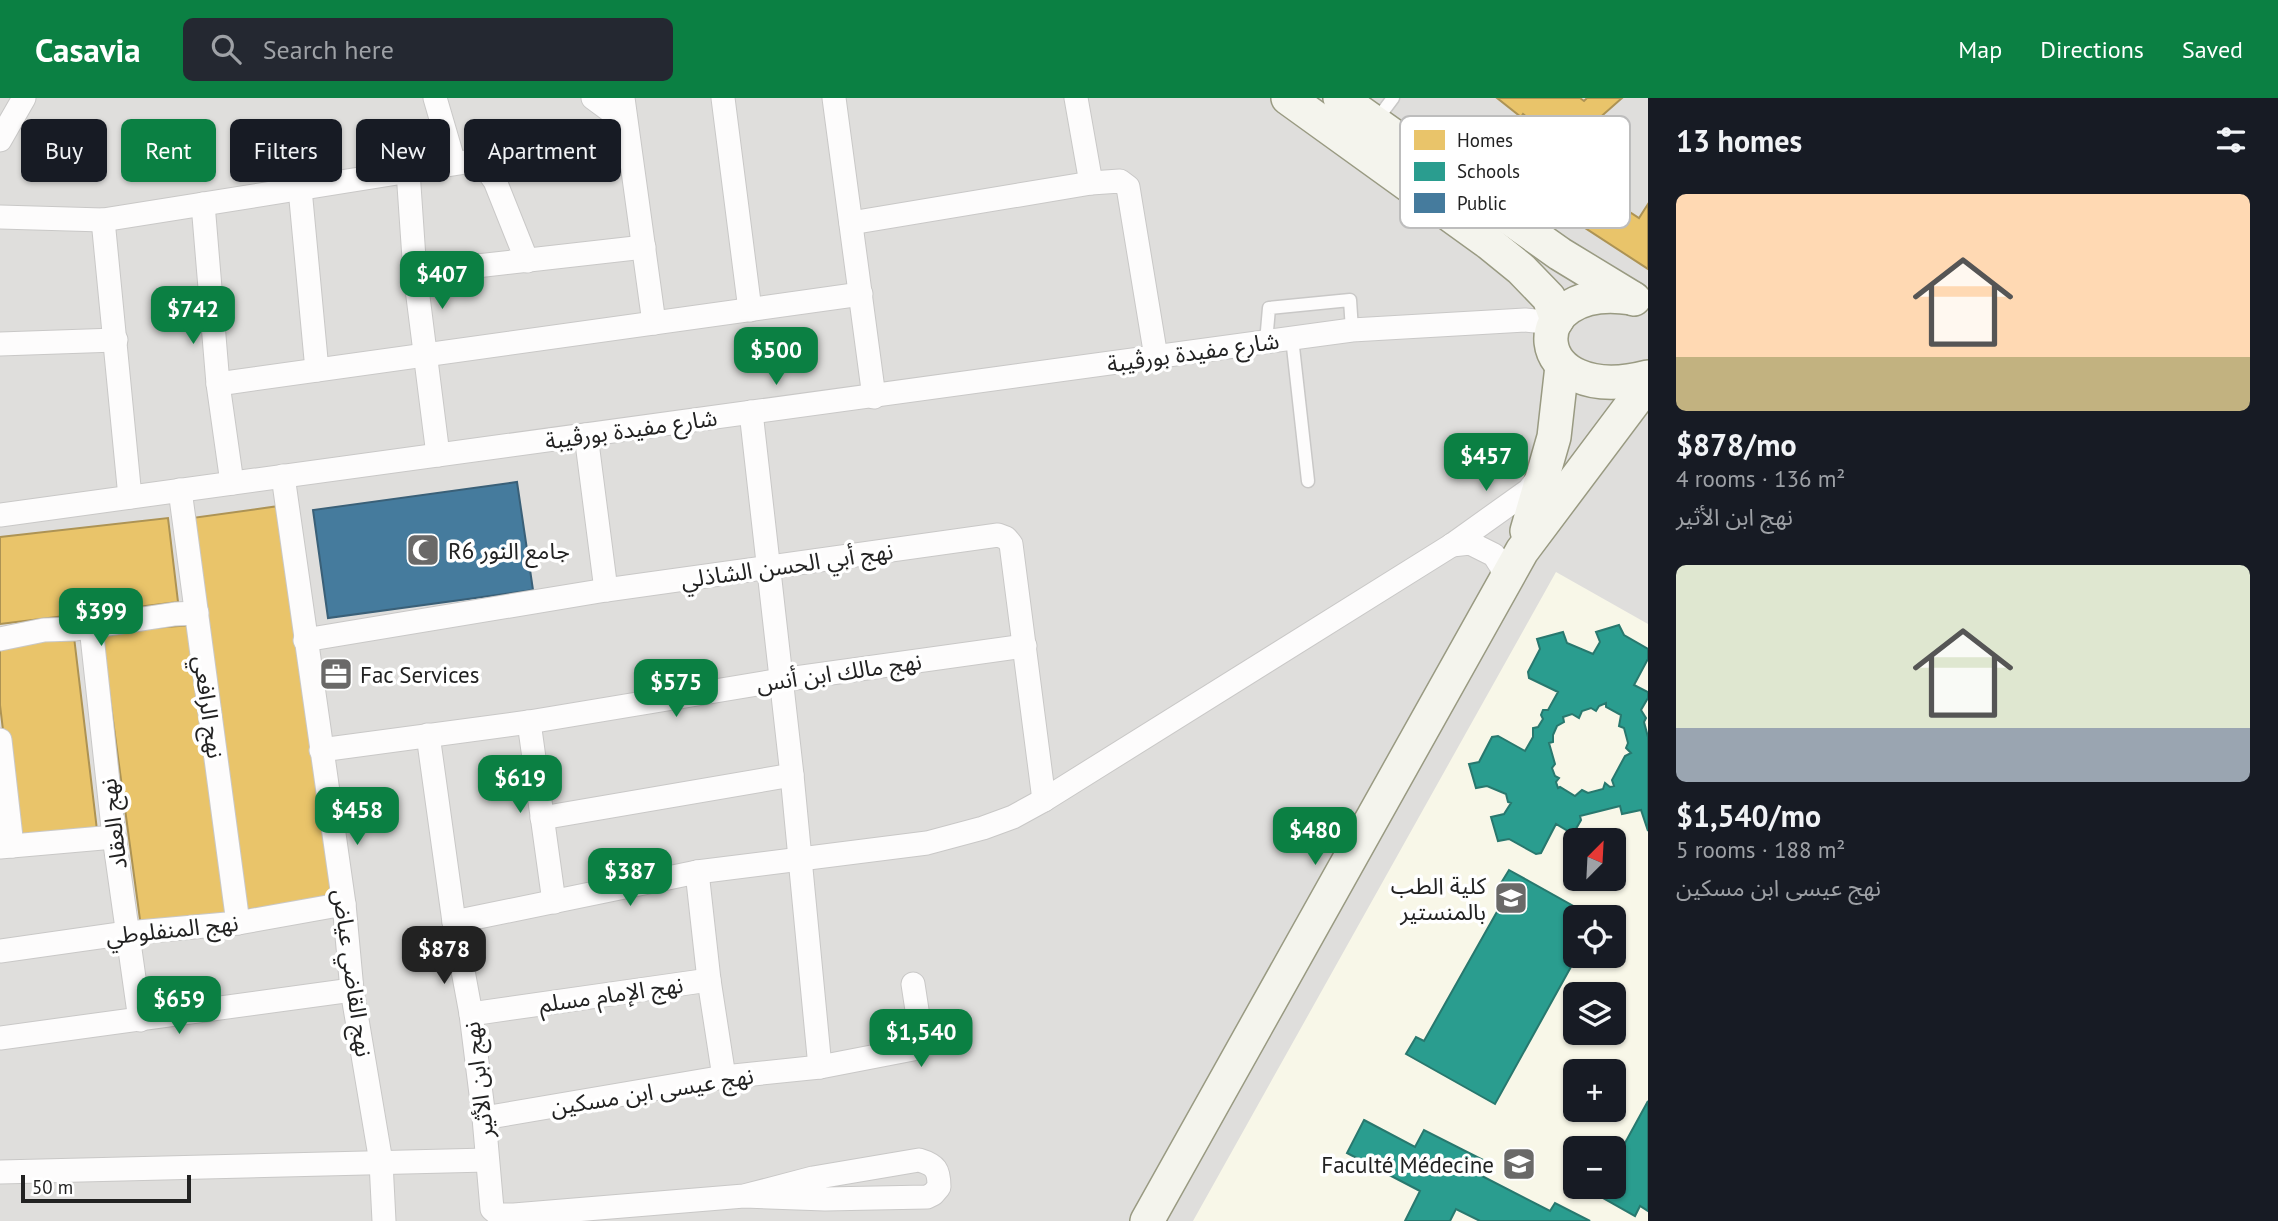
<!DOCTYPE html>
<meta charset="utf-8">
<style>
:root{--surface:#171b24;--page:#242831;--text:#f1f3f6;--muted:#9ea1a6;--accent:#0b8043}
body{margin:0;font-family:"PT Sans","Noto Sans Arabic",sans-serif;background:var(--page);color:var(--text);height:100vh;display:flex;flex-direction:column;font-size:26px;white-space:nowrap}
*{box-sizing:border-box;margin:0}
p{font-size:23px;color:var(--muted)}
.icon{flex:none;width:38px;height:38px;fill:none;stroke:currentColor;stroke-width:2;stroke-linecap:round;stroke-linejoin:round}
.map{position:relative;flex:1;overflow:hidden}
.panel{display:flex;flex-direction:column;background:var(--surface);width:630px}
.panel>*{flex:none}
.hud{position:absolute;left:21px;top:21px;width:665px;height:63px;display:flex;gap:14px}
.needle{width:46px;rotate:24deg}
.controls{position:absolute;left:1563px;top:730px;display:grid;gap:14px}
.controls a{display:grid;place-items:center;width:63px;height:63px;border-radius:10px;background:var(--surface);box-shadow:0 2px 5px #0004;font-size:35px}
.scale{position:absolute;left:21px;bottom:18px;width:170px;box-sizing:border-box;padding-left:7px;border:4px solid #222;border-top:0;font-size:19px;line-height:24px;white-space:nowrap;color:#222;-webkit-text-stroke:5px #fff;paint-order:stroke}
.price{position:absolute;translate:-50% -60px;padding:0 16px;border-radius:14px;background:var(--accent);color:#fff;font-size:23px;line-height:46px;filter:drop-shadow(0 2px 4px #0008)}
.price::after{content:'';position:absolute;left:50%;top:42px;width:21px;height:16px;margin-left:-10px;background:inherit;clip-path:polygon(0 0,100% 0,50% 100%)}
.price.current{background:#222;color:#fff}
ul{padding:0;list-style:none}
li{display:grid;align-content:center;gap:14px;height:371px;padding:0 28px}
li span{display:grid;place-items:center;height:217px;border-radius:10px;color:#555}
li>.icon{margin-inline-start:auto}
span .icon{width:126px;height:126px;fill:#fffc;stroke-width:1}
li b{font-size:30px}
h2{display:flex;justify-content:space-between;align-items:center;height:84px;padding:0 28px;font-size:30px}
.pill{padding:0 24px;border-radius:10px;background:var(--surface);box-shadow:0 2px 5px #0004;font-size:24px;line-height:63px}
.pill.current{background:var(--accent);color:#fff}
header{display:flex;align-items:center;gap:42px;box-sizing:border-box;height:98px;padding:0 35px;background:var(--accent);color:#fff}
header strong{font-size:33px}
nav{display:flex;gap:38px;margin-inline-start:auto;font-size:24px}
.search{width:490px;height:63px;background:var(--page);display:flex;align-items:center;gap:18px;box-sizing:border-box;padding:0 24px;border-radius:10px;color:var(--muted);font-size:26px}
main{display:flex;flex:1;min-height:0}
.map>svg:first-child{display:block}
.residential{fill:#dfdedc;fill-rule:evenodd}
.education{fill:#f8f7e8;fill-rule:evenodd}
.homes{fill:#e9c46a;stroke:#ad9354;stroke-width:2}
.schools{fill:#2a9d8f;stroke:#28786e;stroke-width:2;fill-rule:evenodd}
.public{fill:#457b9d;stroke:#3a6078;stroke-width:2}
.lines{fill:none;stroke-linecap:round;stroke-linejoin:round}
.lane-casing{stroke:#c9c8c7;stroke-width:15}
.street-casing{stroke:#c9c8c7;stroke-width:25}
.secondary-casing{stroke:#999a82;stroke-width:36}
.lane{stroke:#fdfcfc;stroke-width:12}
.street{stroke:#fdfcfc;stroke-width:23}
.secondary{stroke:#f4f4ed;stroke-width:33}
.labels{text-anchor:middle;dominant-baseline:central;stroke-width:7;stroke-linejoin:round;paint-order:stroke}
.street-label{font-size:23px;fill:#222;stroke:#fff}
.poi-label{font-size:23px;fill:#222;stroke:#fff;text-anchor:start}
.key{fill:#fff;stroke:#bdbdbd;stroke-width:2}
.key-label{font-size:19px;fill:#222}
</style>
<header>
<strong>Casavia</strong>
<div class="search"><svg class="icon" aria-label="search" viewBox="0 0 24 24"><circle cx="10" cy="10" r="6"/><path d="M15 15l6 6"/></svg>Search here</div>
<nav><a>Map</a><a>Directions</a><a>Saved</a></nav>
</header>
<main>
<div class="map">
<svg width="1648" height="1123" viewBox="0 0 1648 1123">
<rect width="100%" height="100%" fill="#f0eeeb"/>
<path class="residential" d="M0 0H1648V1123H0ZM1575 742H1614V780H1575ZM1575 819H1614V858H1575ZM1575 896H1614V934H1575ZM1575 973H1614V1012H1575ZM1575 1050H1614V1088H1575Z"/>
<path class="education" d="M1556 474 1648 526V1123H1193ZM1575 742H1614V780H1575ZM1575 819H1614V858H1575ZM1575 896H1614V934H1575ZM1575 973H1614V1012H1575ZM1575 1050H1614V1088H1575Z"/>
<g class="homes">
<polygon points="1497,0 1580,0 1584,3 1587,0 1622,0 1587,31 1580,25 1570,36 1558,26 1552,33 1545,27 1542,31 1523,16 1521,19"/>
<polygon points="1514,38 1552,64 1565,44 1597,64 1590,76 1601,84 1596,92 1639,120 1648,106 1648,171 1493,70"/>
<polygon points="279,408 333,800 246,812 192,420"/>
<polygon points="168,420 178,504 0,526 0,439"/>
<polygon points="192,527 230,818 141,829 101,534"/>
<polygon points="74,539 97,732 16,741 0,607 0,546"/>
</g>
<g class="schools">
<path d="M1619 527 1624 537 1648 551V561L1634 587 1648 594V600L1641 612 1646 620 1644 624 1648 639V733L1641 712 1622 716 1620 708 1580 718 1581 722 1573 736 1556 726 1541 755 1536 756 1509 741 1498 743 1491 719 1504 716 1511 705 1508 704 1506 696 1487 688 1476 690 1469 666 1479 664 1492 639 1498 638 1525 653 1533 639V630L1538 629 1543 621 1541 617 1543 612H1548L1558 594 1529 580 1528 574 1540 551 1537 541 1563 534 1567 545 1593 556 1600 544 1596 534ZM1606 605V609L1621 617 1619 628 1624 630 1628 645 1626 650 1631 655 1625 658 1612 682 1614 688 1610 689 1605 685 1603 691 1588 695 1582 692 1575 698 1560 689 1558 690 1556 684 1559 680 1555 678 1552 670 1555 666 1549 645 1553 644V637L1557 628 1564 624 1563 619 1572 616 1579 620 1582 613 1591 610 1596 613 1599 608Z"/>
<polygon points="1509,772 1593,819 1575,819 1575,858 1577,858 1495,1006 1406,956 1416,939 1424,943 1507,796 1498,790"/>
<polygon points="1648,1003 1648,1113 1640,1108 1635,1118 1596,1096 1600,1088 1614,1088 1614,1065"/>
<polygon points="1364,1022 1415,1049 1424,1032 1485,1063 1478,1076 1550,1113 1555,1105 1590,1123 1480,1123 1456,1111 1450,1123 1405,1123 1420,1093 1347,1055"/>
</g>
<polygon class="public" points="517,384 533,492 328,520 313,412"/>
<g class="lines">
<defs>
<g id="lane">
<polyline points="1375,24 1393,0"/>
<polyline points="1292,240 1308,383"/>
<polyline points="1266,244 1269,210 1350,202 1352,232"/>
</g>
<g id="street">
<polyline points="435,0 454,65"/>
<polyline points="593,0 612,14 624,12"/>
<polyline points="623,0 654,225"/>
<polyline points="723,0 750,212"/>
<polyline points="834,0 874,299"/>
<polyline points="1076,0 1091,85"/>
<polyline points="0,42 24,0"/>
<polyline points="408,73 415,175 438,357"/>
<polyline points="300,91 317,272"/>
<polyline points="203,106 218,286 232,385"/>
<polyline points="0,119 103,122 472,63 483,66 495,83 527,163"/>
<polyline points="103,122 130,399"/>
<polyline points="851,125 1091,85 1120,83 1128,89 1156,259"/>
<polyline points="415,175 644,149"/>
<polyline points="0,246 116,242"/>
<polyline points="218,286 861,196"/>
<polyline points="751,314 792,677 820,969"/>
<polyline points="586,337 606,492"/>
<polyline points="283,378 344,806 352,892 381,1064 384,1123"/>
<polyline points="180,392 238,825"/>
<polyline points="0,417 1352,232 1525,222 1555,225"/>
<polyline points="1452,447 1470,445 1494,457 1501,468 1505,484"/>
<polyline points="91,529 114,739 140,922"/>
<polyline points="0,541 44,532 76,531 175,516 197,515"/>
<polyline points="305,542 606,492 998,437 1006,440 1011,446 1044,702"/>
<polyline points="529,624 554,804"/>
<path d="M428 637 454 824 471 916 484 1020 492 1111 499 1117H514L744 1098 813 1080 919 1062C936 1067 939 1072 939 1089L933 1096 927 1099 825 1101 744 1098"/>
<polyline points="0,642 12,748"/>
<polyline points="321,652 529,624 781,582 1025,548"/>
<polyline points="542,720 792,677"/>
<polyline points="0,749 114,739"/>
<polyline points="697,774 709,882 724,979"/>
<polyline points="454,824 697,774 927,745 983,730 1013,719 1044,702 1452,447 1529,392 1541,376"/>
<polyline points="0,853 127,835 238,825 344,806"/>
<polyline points="471,916 709,882"/>
<polyline points="0,940 352,892"/>
<polyline points="484,1020 724,979 820,969 913,951 919,946 921,938 913,886"/>
<polyline points="0,1074 487,1062"/>
</g>
<g id="secondary">
<polyline points="1288,0 1489,145 1521,171 1549,200 1557,222"/>
<polyline points="1340,0 1560,156 1634,201"/>
<path d="M1632 200C1518 182 1525 311 1648 279"/>
<polyline points="1527,433 1554,339 1562,268"/>
<polyline points="1147,1123 1522,453 1648,285"/>
</g>
</defs>
<use href="#lane" class="lane-casing"/>
<use href="#street" class="street-casing"/>
<use href="#secondary" class="secondary-casing"/>
<use href="#lane" class="lane"/>
<use href="#street" class="street"/>
<use href="#secondary" class="secondary"/>
</g>
<defs>
<symbol id="mosque-square" viewBox="-11 -11 22 22"><rect x="-9" y="-9" width="18" height="18" rx="4" fill="#6a6968" stroke="#fff"/><path d="M3.5-4.9A6 6 0 1 0 3.5 4.9A5 5 0 1 1 3.5-4.9Z" fill="#fff"/></symbol>
<symbol id="office-square" viewBox="-11 -11 22 22"><rect x="-9" y="-9" width="18" height="18" rx="4" fill="#6a6968" stroke="#fff"/><path d="M-6-3h4V-5.5h4V-3h4V5H-6ZM-1-4.5V-3h2v-1.5ZM-6 0V1H6V0Z" fill="#fff"/></symbol>
<symbol id="university-square" viewBox="-11 -11 22 22"><rect x="-9" y="-9" width="18" height="18" rx="4" fill="#6a6968" stroke="#fff"/><path d="M0-5L7-2L0 1L-7-2ZM-4 1L0 2.5L4 1V4Q0 6-4 4Z" fill="#fff"/></symbol>
<symbol id="school-square" viewBox="-11 -11 22 22"><rect x="-9" y="-9" width="18" height="18" rx="4" fill="#6a6968" stroke="#fff"/><path d="M0-5L7-2L0 1L-7-2ZM-4 1L0 2.5L4 1V4Q0 6-4 4Z" fill="#fff"/></symbol>
</defs>
<g fill-rule="evenodd">
<use href="#mosque-square" x="404" y="433" width="38" height="38"/>
<use href="#office-square" x="317" y="557" width="38" height="38"/>
<use href="#university-square" x="1492" y="781" width="38" height="38"/>
<use href="#school-square" x="1500" y="1047" width="38" height="38"/>
</g>
<g class="labels">
<g class="street-label">
<text transform="translate(1193 254) rotate(-8)">شارع مفيدة بورڨيبة</text>
<text transform="translate(631 331) rotate(-8)">شارع مفيدة بورڨيبة</text>
<text transform="translate(787 467) rotate(-8)">نهج أبي الحسن الشاذلي</text>
<text transform="translate(839 574) rotate(-8)">نهج مالك ابن أنس</text>
<text transform="translate(209 609) rotate(82)">نهج الرافعي</text>
<text transform="translate(113 726) rotate(-97)">نهج العقاد</text>
<text transform="translate(172 831) rotate(-6)">نهج المنفلوطي</text>
<text transform="translate(353 875) rotate(82)">نهج القاضي عياض</text>
<text transform="translate(611 896) rotate(-8)">نهج الإمام مسلم</text>
<text transform="translate(478 982) rotate(-97)">نهج ابن الأثير</text>
<text transform="translate(652 993) rotate(-9)">نهج عيسى ابن مسكين</text>
</g>
<g class="poi-label">
<text x="448" y="452">R6 جامع النور</text>
<text x="360" y="576">Fac Services</text>
<text x="1486" y="787" text-anchor="end">كلية الطب<tspan x="1486" dy="26">بالمنستير</tspan></text>
<text x="1494" y="1066" text-anchor="end">Faculté Médecine</text>
</g>
</g>
<rect x="1400" y="18" width="230" height="112" rx="10" class="key"/>
<rect x="1414" y="32" width="31" height="20" fill="#e9c46a"/>
<rect x="1414" y="64" width="31" height="19" fill="#2a9d8f"/>
<rect x="1414" y="95" width="31" height="20" fill="#457b9d"/>
<g class="key-label">
<text x="1457" y="49">Homes</text>
<text x="1457" y="80">Schools</text>
<text x="1457" y="112">Public</text>
</g>
</svg>
<div class="controls">
<a><svg class="needle" viewBox="-14 -14 28 28"><path d="M0-13l5 13h-10z" fill="#e53935"/><path d="M0 13l5-13h-10z" fill="#9ea1a6"/></svg></a>
<a><svg class="icon" aria-label="locate" viewBox="0 0 24 24"><circle cx="12" cy="12" r="6"/><path d="M12 2v4M12 18v4M2 12h4M18 12h4"/></svg></a>
<a><svg class="icon" aria-label="layers" viewBox="0 0 24 24"><path d="M12 4l9 5-9 5-9-5zM3 14l9 5 9-5"/></svg></a>
<a>+</a>
<a>−</a>
</div>
<div class="scale">50 m</div>
<b class="price" style="left:442px;top:213px">$407</b>
<b class="price" style="left:193px;top:248px">$742</b>
<b class="price" style="left:776px;top:289px">$500</b>
<b class="price" style="left:1486px;top:395px">$457</b>
<b class="price" style="left:101px;top:550px">$399</b>
<b class="price" style="left:676px;top:621px">$575</b>
<b class="price" style="left:520px;top:717px">$619</b>
<b class="price" style="left:357px;top:749px">$458</b>
<b class="price" style="left:1315px;top:769px">$480</b>
<b class="price" style="left:630px;top:810px">$387</b>
<b class="price current" style="left:444px;top:888px">$878</b>
<b class="price" style="left:179px;top:938px">$659</b>
<b class="price" style="left:921px;top:971px">$1,540</b>
<div class="hud">
<a class="pill">Buy</a>
<a class="pill current">Rent</a>
<a class="pill">Filters</a>
<a class="pill">New</a>
<a class="pill">Apartment</a>
</div>
</div>
<section class="panel">
<h2>13 homes<svg class="icon" aria-label="filters" viewBox="0 0 24 24"><path d="M4 7h16M4 17h16"/><circle cx="9" cy="7" r="2"/><circle cx="15" cy="17" r="2"/></svg></h2>
<ul>
<li><span style="background:linear-gradient(#ffd9b3 75%,#c2b280 0)"><svg class="icon" aria-label="home" viewBox="0 0 24 24"><path d="M3 11l9-7 9 7M6 9v11h12V9"/></svg></span><div><b>$878/mo</b><p>4 rooms · 136 m²</p><p>نهج ابن الأثير</p></div></li>
<li><span style="background:linear-gradient(#dfe7d0 75%,#9aa5b1 0)"><svg class="icon" aria-label="home" viewBox="0 0 24 24"><path d="M3 11l9-7 9 7M6 9v11h12V9"/></svg></span><div><b>$1,540/mo</b><p>5 rooms · 188 m²</p><p>نهج عيسى ابن مسكين</p></div></li>
</ul>
</section>
</main>
